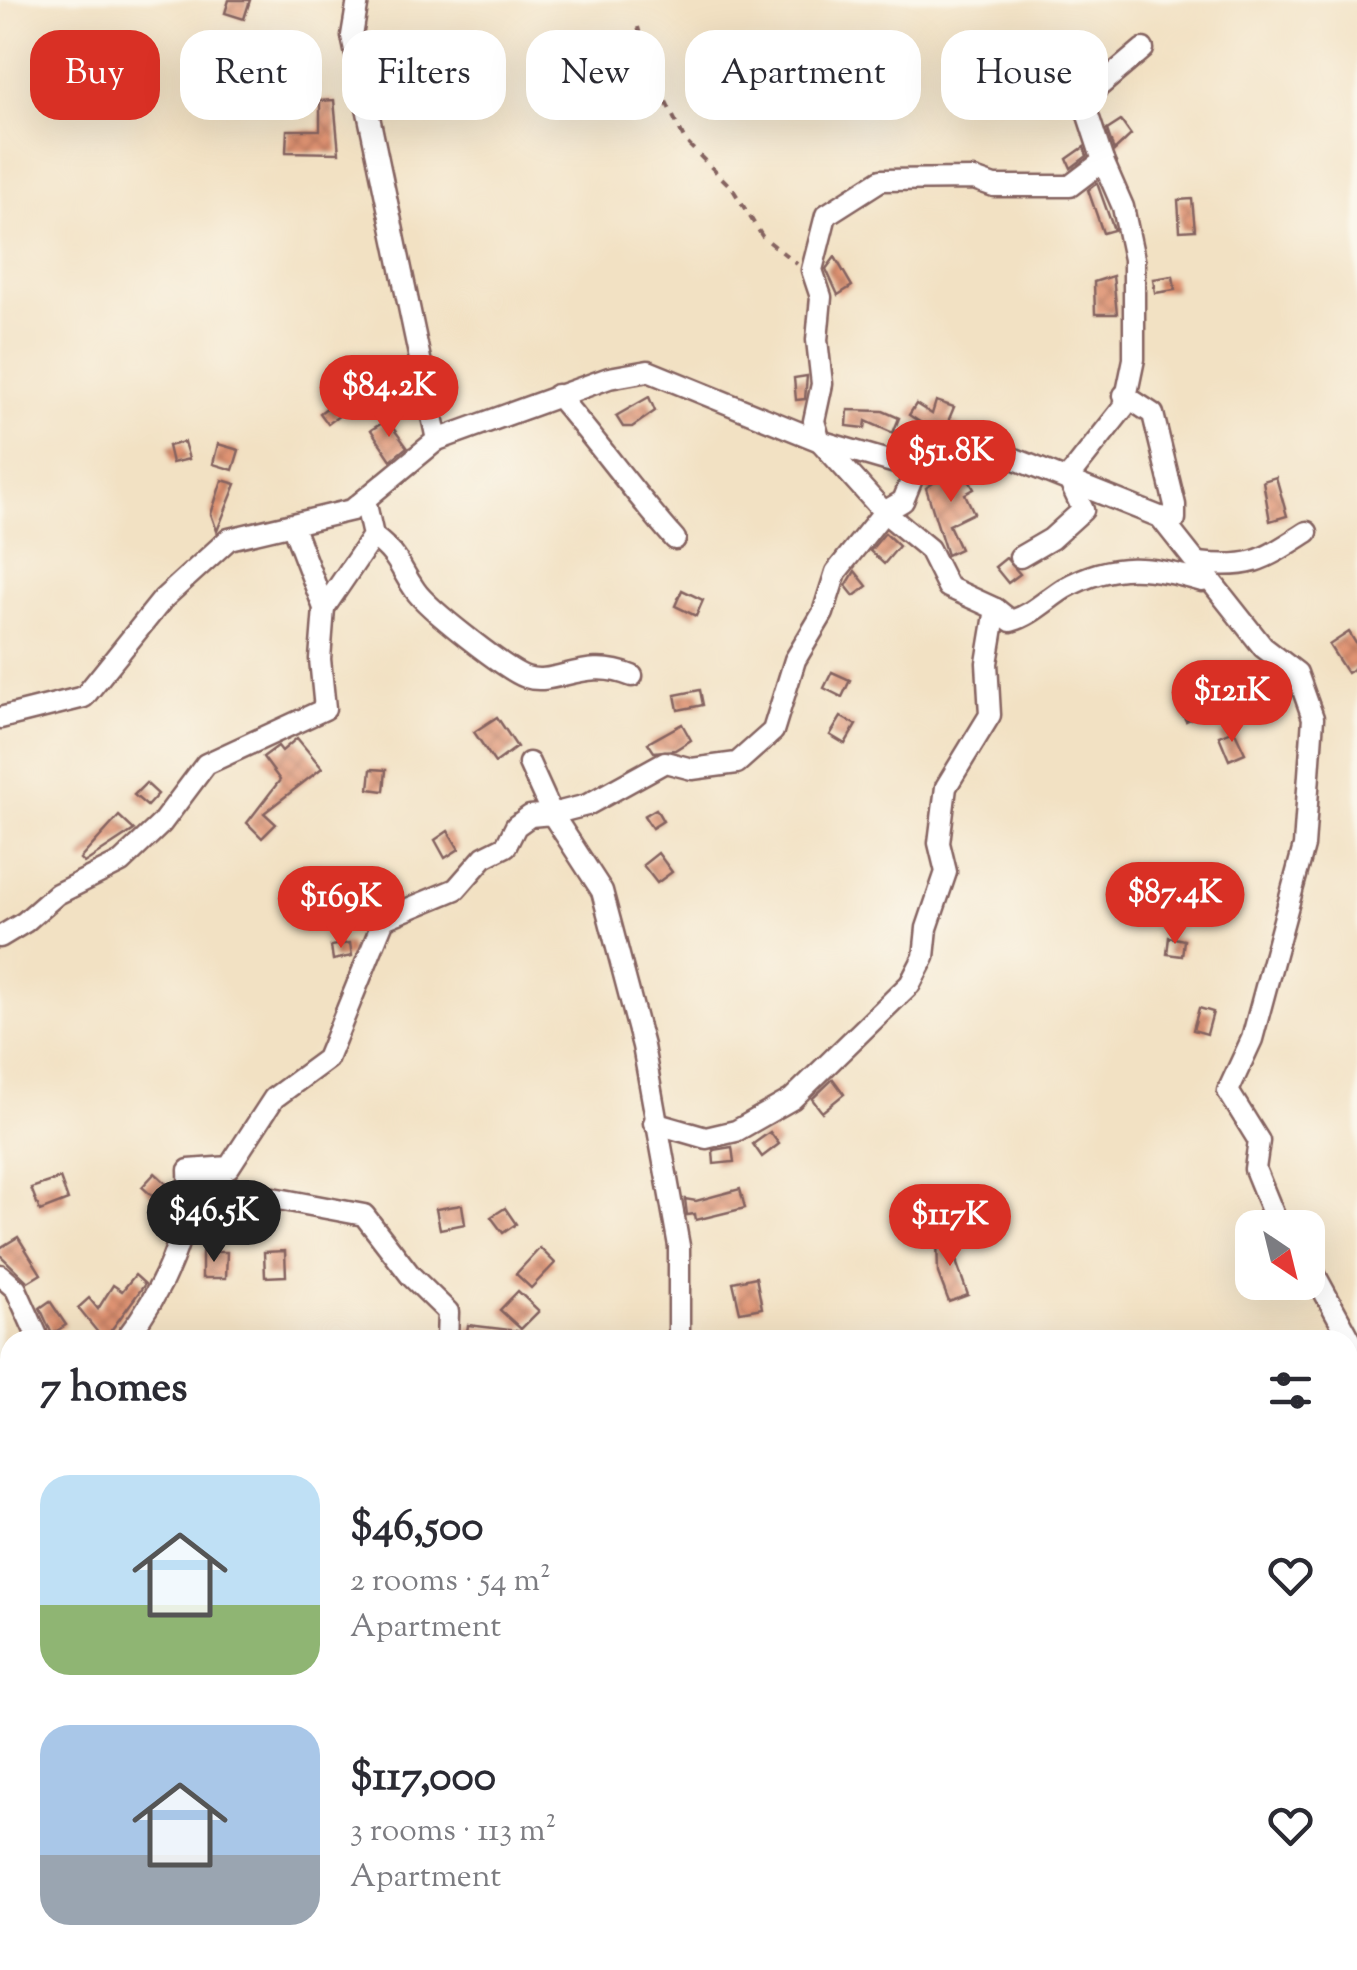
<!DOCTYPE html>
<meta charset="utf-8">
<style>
:root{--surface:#fff;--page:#f7f7f7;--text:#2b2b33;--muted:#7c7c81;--accent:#d93025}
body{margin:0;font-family:"Sorts Mill Goudy",serif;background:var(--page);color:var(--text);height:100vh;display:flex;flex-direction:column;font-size:38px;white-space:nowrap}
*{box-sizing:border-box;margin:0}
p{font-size:32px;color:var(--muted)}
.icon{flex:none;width:55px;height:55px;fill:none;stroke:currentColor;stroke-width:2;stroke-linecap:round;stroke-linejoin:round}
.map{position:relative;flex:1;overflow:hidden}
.side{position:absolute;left:0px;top:1330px;width:1358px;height:640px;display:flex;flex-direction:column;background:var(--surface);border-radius:30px 30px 0 0;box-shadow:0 10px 40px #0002}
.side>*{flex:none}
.top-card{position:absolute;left:30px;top:30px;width:1298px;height:90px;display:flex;gap:20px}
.needle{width:65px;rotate:145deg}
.controls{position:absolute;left:1235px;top:1210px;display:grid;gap:20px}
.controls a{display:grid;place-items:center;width:90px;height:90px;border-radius:20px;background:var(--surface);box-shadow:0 10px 40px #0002;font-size:50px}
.price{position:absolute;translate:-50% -85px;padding:0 22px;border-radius:35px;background:var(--accent);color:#fff;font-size:32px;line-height:65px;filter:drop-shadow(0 2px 5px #0008)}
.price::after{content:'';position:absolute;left:50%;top:60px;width:30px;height:22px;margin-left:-15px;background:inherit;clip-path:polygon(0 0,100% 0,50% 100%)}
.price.active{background:#222;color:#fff}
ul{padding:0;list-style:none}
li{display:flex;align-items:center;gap:30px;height:250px;padding:0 40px}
li span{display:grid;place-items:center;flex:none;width:280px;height:200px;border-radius:30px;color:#555}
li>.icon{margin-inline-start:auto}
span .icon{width:120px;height:120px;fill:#fffc;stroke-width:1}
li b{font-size:42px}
h2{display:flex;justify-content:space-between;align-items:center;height:120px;padding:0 40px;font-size:42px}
.pill{padding:0 35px;border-radius:30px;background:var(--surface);box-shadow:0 10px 40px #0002;font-size:35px;line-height:90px}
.pill.active{background:var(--accent);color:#fff}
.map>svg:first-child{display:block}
.building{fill:url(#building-cross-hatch)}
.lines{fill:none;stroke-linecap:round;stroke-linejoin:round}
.street-casing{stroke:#856360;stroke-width:25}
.path{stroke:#856360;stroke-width:4;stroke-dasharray:8 8;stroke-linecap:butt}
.street{stroke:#fff;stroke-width:20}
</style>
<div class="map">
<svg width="1357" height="1970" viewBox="0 0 1357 1970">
<defs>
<pattern id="building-cross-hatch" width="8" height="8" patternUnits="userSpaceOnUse" patternTransform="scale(2.5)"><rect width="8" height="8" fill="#df9372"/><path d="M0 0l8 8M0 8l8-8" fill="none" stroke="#b7775e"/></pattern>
</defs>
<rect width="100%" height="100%" fill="#fbf7ec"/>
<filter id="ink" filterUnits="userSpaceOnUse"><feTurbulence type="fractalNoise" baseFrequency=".01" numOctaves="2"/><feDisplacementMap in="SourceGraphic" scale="20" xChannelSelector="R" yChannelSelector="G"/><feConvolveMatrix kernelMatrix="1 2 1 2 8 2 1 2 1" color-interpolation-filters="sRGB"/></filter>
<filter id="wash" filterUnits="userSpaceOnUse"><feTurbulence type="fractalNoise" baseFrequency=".0048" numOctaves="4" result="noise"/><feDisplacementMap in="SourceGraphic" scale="40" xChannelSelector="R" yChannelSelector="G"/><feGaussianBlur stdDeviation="2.25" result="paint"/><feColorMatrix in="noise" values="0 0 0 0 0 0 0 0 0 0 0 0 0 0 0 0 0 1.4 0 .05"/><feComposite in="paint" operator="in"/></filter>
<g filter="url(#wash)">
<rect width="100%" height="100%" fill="#f2e1c3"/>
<g id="blocks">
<g class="building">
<polygon points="229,0 250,0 244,19 225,13"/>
<polygon points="334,100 339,153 286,152 287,130 320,130 320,101"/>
<polygon points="1121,121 1131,135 1114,151 1107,130"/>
<polygon points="1084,147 1087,156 1071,168 1067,159"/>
<polygon points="1097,183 1114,230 1103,233 1088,190"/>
<polygon points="1192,199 1195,230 1180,231 1178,200"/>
<polygon points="835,257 852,286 838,295 826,269"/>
<polygon points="1113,276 1117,314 1095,314 1094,282"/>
<polygon points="1173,276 1175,290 1155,293 1153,279"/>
<polygon points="807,376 805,399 796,400 794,378"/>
<polygon points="649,397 655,411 632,427 623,427 616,416"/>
<polygon points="936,401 954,407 949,419 963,429 949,447 921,454 915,447 932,430 909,415 916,404 932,414"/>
<polygon points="332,404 340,415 328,424 320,413"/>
<polygon points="848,410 883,411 899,418 893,433 866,421 865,428 847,426"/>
<polygon points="387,420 407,447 391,460 371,430"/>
<polygon points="184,442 189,459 172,463 168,446"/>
<polygon points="218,444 239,450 233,470 213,464"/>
<polygon points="978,469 967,477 974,489 965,494 974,513 949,525 960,549 947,555 926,488 942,477"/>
<polygon points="1276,477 1287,516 1270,521 1263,481"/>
<polygon points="222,480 236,484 217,531 211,514"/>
<polygon points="885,533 899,546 884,564 870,551"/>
<polygon points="1006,558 1020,574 1008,583 995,567"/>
<polygon points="855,571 867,586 854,596 846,586"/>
<polygon points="682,590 703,600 696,616 675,606"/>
<polygon points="1349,632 1357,645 1357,666 1347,673 1329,645"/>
<polygon points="832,672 850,680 842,697 824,688"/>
<polygon points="700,690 703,705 678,710 675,695"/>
<polygon points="1196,695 1205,712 1186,721 1178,705"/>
<polygon points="497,717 517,747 495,763 474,732"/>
<polygon points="841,717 856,725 845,744 830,735"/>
<polygon points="682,724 691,740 675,750 654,752 648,743"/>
<polygon points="1234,730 1245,753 1229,760 1219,736"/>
<polygon points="297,738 322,768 264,813 276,824 262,838 247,823 280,780 263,757 278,746 282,751"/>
<polygon points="371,769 386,770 384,791 369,789"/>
<polygon points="146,783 158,794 147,806 134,795"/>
<polygon points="656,809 663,821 652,828 644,816"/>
<polygon points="119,816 134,830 84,863 80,859"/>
<polygon points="448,831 459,849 445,858 435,840"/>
<polygon points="658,853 672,872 657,883 643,865"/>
<polygon points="1169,937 1184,940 1182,956 1167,954"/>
<polygon points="350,943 352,956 333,960 331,946"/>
<polygon points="1199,1008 1213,1012 1207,1034 1193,1030"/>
<polygon points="833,1079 844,1094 822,1112 812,1099"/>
<polygon points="770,1132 779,1144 762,1157 753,1144"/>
<polygon points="732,1147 734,1162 714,1164 713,1150"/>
<polygon points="155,1173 171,1188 159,1202 142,1187"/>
<polygon points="60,1178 68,1200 40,1211 31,1188"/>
<polygon points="740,1189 745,1208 696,1220 695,1214 687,1215 685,1199 696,1201"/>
<polygon points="462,1205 465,1224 440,1229 436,1209"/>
<polygon points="505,1208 516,1224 503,1233 491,1217"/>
<polygon points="18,1237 41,1274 28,1282 0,1255 0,1248"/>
<polygon points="956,1237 957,1264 968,1295 949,1302 938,1273 937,1238"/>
<polygon points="540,1248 555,1263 531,1288 516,1274"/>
<polygon points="285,1251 286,1276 265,1277 264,1252"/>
<polygon points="202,1252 227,1252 226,1278 202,1278"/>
<polygon points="135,1275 145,1284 104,1340 78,1308 89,1298 98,1309 113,1285 122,1291"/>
<polygon points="756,1277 762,1308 740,1312 733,1282"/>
<polygon points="518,1291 539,1311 521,1329 500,1310"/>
<polygon points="50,1301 66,1325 52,1334 40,1308"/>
<polygon points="468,1325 519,1331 518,1340 466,1340"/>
</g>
</g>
</g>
<g filter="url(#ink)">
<use href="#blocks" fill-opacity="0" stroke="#856360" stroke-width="2.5"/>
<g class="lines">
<defs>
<g id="street">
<polyline points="358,0 352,36 437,440"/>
<path d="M557 395C598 442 633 492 675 539"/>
<polyline points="1124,395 1153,414 1175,505 1175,519 1160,517"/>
<path d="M373 536C401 558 397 564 415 590 427 608 506 670 526 677 555 687 585 656 632 676"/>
<polyline points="1020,557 1051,539 1083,510 1068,478 1124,407 1134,359 1134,259 1123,207 1103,161"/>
<polyline points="324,608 373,536 365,500"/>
<path d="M996 609 1011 621C1032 615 1047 599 1065 588 1112 561 1152 566 1202 581L1198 563C1252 569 1263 560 1307 532"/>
<polyline points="0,718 84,697 163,599 229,539 352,510 437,440 609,378 648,371 820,441 916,469 995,451 1160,517 1263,647 1297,673 1313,718 1304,846 1252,1039 1228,1091 1259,1141 1255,1169 1279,1228"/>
<polyline points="529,763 552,814 587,805 665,762 692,769 737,763 773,731 795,660 823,613 836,572 884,512 903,501 916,469"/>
<polyline points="0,937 25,922 57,894 121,862 161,824 206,764 325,709 320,659 324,608 293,527"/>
<polyline points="654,1123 706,1138 736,1131 792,1099 910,984 924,957 927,928 946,872 939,843 946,787 990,715 987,663 996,609 948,587 929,549 884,512 820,441 814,421 822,384 817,340 821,297 812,270 826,215 881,180 974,179 994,186 1070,186 1103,161 1083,100 1143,49"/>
<polyline points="196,1173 241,1192 364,1215 411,1276 448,1312 447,1340"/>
<polyline points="1308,1262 1357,1352"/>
<polyline points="0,1275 16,1289 39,1340"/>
<path d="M125 1340C162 1292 192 1231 189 1170L229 1167 274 1098 327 1059 384 919 456 889 484 857 506 846 516 826 530 816 552 814 602 891 643 1046 679 1246V1340"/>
<polyline points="0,1531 10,1529"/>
<polyline points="1348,1949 1357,1955"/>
<polyline points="476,1960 482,1970"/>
<polyline points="1087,1960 1090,1970"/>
<polyline points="224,1970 225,1960"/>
<polyline points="654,1970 661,1960"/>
</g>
</defs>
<use href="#street" class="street-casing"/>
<g class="path">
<polyline points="638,27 649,66 685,141 732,188 762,236 797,264"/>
<polyline points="0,1840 10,1847"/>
</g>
<use href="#street" class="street"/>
</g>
</g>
</svg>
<div class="controls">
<a><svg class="needle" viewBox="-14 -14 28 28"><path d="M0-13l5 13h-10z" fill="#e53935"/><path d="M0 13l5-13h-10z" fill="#7c7c81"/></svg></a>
</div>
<b class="price" style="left:389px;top:440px">$84.2K</b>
<b class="price" style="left:951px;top:505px">$51.8K</b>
<b class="price" style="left:1232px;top:745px">$121K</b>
<b class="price" style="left:1175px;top:947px">$87.4K</b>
<b class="price" style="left:341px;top:951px">$169K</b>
<b class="price active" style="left:214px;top:1265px">$46.5K</b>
<b class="price" style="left:950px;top:1269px">$117K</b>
<div class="top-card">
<a class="pill active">Buy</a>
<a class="pill">Rent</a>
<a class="pill">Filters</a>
<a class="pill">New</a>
<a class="pill">Apartment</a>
<a class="pill">House</a>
</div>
<section class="side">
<h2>7 homes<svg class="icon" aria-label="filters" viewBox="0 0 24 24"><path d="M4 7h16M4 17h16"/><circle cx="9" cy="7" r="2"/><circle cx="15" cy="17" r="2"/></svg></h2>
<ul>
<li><span style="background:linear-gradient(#bfe0f5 65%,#8fb573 0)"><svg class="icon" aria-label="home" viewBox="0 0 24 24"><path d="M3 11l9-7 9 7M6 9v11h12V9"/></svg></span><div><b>$46,500</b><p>2 rooms · 54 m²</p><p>Apartment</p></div><svg class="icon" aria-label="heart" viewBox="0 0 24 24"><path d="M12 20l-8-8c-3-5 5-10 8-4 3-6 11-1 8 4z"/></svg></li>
<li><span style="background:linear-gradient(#a9c7e8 65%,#9aa5b1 0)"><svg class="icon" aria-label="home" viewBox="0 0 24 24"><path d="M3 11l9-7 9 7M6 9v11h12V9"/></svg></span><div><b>$117,000</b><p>3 rooms · 113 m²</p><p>Apartment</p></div><svg class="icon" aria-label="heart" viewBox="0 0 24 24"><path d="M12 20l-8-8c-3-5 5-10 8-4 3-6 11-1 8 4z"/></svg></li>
</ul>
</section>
</div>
